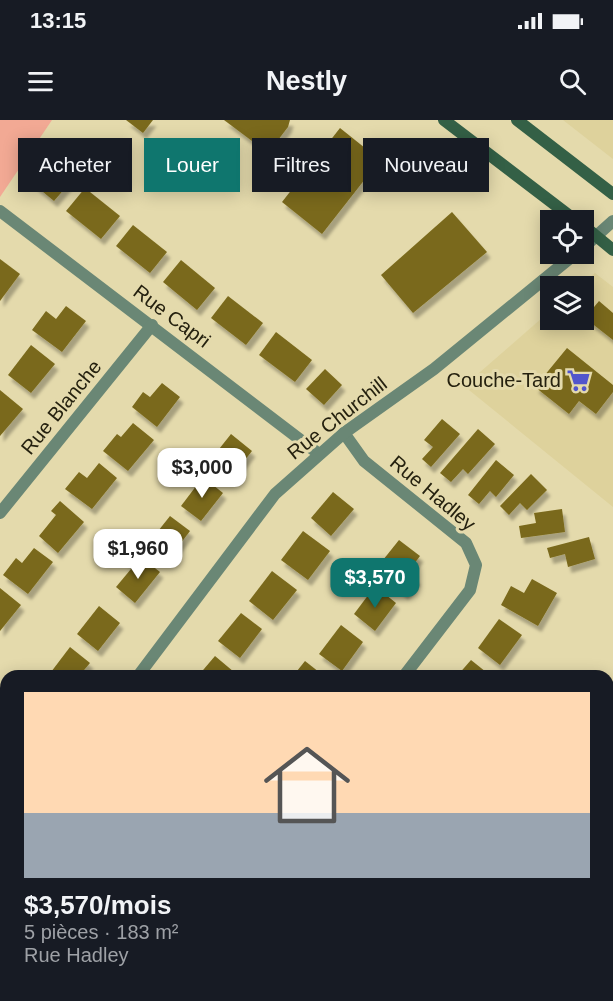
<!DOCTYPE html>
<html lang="fr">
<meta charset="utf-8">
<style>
:root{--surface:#171b24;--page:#20242c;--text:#f1f3f6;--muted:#9ea1a6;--line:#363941;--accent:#0f766e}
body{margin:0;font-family:Helvetica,sans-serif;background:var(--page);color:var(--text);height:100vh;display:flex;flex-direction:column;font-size:22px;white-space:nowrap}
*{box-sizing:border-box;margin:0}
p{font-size:20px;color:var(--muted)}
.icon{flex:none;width:33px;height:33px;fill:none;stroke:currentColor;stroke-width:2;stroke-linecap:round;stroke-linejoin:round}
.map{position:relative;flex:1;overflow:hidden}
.drawer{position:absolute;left:0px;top:550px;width:614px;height:332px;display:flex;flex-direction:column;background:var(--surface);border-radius:18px 18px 0 0;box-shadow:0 3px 15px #0003}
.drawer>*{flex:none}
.top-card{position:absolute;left:18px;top:18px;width:578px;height:54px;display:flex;gap:12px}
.controls{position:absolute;left:540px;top:90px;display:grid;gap:12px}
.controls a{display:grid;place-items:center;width:54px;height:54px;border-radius:0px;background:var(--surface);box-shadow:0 3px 15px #0003;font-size:30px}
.price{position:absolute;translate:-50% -51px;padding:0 14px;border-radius:12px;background:#fff;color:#222;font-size:20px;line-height:39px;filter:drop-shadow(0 2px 3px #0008)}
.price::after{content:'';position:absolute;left:50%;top:36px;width:18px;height:14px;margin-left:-9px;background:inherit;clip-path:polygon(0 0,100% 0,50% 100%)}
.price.current{background:var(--accent);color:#fff}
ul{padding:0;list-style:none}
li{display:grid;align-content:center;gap:12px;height:318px;padding:0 24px}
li+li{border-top:2px solid var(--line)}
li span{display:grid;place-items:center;height:186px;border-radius:0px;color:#555}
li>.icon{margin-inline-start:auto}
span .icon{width:108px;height:108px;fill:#fffc;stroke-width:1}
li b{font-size:26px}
.pill{padding:0 21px;border-radius:0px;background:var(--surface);box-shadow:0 3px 15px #0003;font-size:21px;line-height:54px}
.pill.current{background:var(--accent);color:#fff}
.status{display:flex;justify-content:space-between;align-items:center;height:42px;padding:0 30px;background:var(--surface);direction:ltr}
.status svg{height:16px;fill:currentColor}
header{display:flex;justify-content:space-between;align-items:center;height:78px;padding:0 24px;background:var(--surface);font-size:27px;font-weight:800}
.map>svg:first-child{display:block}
.built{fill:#ded29c}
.green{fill:#f2a994}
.building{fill:#7a691b;filter:url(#shadow)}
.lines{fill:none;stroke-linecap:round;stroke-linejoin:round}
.path{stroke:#80795a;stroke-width:3;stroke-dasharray:3 4.5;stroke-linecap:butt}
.street{stroke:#6a8775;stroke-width:12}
.secondary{stroke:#346046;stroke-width:12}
.labels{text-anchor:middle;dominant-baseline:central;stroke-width:6;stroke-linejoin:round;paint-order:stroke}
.street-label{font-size:20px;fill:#25210f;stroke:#e4daac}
.poi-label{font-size:20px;fill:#25210f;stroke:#e4daac;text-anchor:end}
</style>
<div class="status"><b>13:15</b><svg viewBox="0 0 49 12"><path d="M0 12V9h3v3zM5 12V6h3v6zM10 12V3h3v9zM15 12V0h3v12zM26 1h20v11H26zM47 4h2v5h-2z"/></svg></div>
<header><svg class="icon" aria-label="menu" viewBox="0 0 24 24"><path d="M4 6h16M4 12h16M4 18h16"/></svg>Nestly<svg class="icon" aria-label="search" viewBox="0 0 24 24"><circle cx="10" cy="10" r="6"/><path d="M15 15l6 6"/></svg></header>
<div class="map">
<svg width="613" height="881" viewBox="0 0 613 881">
<defs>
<filter id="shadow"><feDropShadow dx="3.5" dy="6" stdDeviation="1.5" flood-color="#0004"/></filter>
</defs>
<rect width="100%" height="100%" fill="#e4daac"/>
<g class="built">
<polygon points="563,0 613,0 613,39"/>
<polygon points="595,153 613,167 613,387 464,266 550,191 550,200 584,200 584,166 579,166"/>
</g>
<polygon class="green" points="0,0 52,0 0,77"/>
<g class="building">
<polygon points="126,0 153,0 143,13"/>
<polygon points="224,0 290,0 288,7 268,33"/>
<polygon points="340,8 380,40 322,114 282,82"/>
<polygon points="38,32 72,60 54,81 20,53"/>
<polygon points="85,68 120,96 101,119 66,91"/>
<polygon points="452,92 487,132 413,193 381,155"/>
<polygon points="133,105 167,132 150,153 116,126"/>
<polygon points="0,139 20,154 0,181"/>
<polygon points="181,140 215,168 197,190 163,162"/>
<polygon points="228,176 263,203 246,225 211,198"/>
<polygon points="599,181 613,193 613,220 585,198"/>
<polygon points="66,186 86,201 62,232 32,210 46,191 56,199"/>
<polygon points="276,212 312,240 295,262 259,235"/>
<polygon points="31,225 55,244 31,273 8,255"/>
<polygon points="567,228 613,265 613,272 596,294 579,281 569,294 535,267"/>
<polygon points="325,249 342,265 324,285 306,269"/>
<polygon points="162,263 180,277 157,307 132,287 143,272 150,277"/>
<polygon points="0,270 23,289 0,316"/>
<polygon points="442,299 460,314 431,347 422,339 433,327 424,320"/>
<polygon points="133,303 154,320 128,351 103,331 117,314 121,317"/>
<polygon points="478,309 495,324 468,354 463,349 451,362 440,353"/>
<polygon points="231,314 252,331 229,360 208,343"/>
<polygon points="496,340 514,355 496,377 490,371 479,384 468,375"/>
<polygon points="99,343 117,358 92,389 65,369 79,352 87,358"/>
<polygon points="531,354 547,370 527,390 520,383 509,395 500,386"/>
<polygon points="203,357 223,373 201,401 181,386"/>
<polygon points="333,372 354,389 331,416 311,398"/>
<polygon points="60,381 84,402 58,433 39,416 56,395 51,391"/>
<polygon points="562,389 565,412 521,418 519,406 536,403 534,393"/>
<polygon points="170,396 190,411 168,440 147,425"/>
<polygon points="303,411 330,431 308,460 281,440"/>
<polygon points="589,417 595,439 568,447 565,434 550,438 547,428"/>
<polygon points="399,420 420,436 408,452 417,459 405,474 375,450"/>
<polygon points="34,428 53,442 28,474 3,455 16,438 22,443"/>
<polygon points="141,437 160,452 135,483 116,467"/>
<polygon points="272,451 297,470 273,500 249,481"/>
<polygon points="532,459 557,473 538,506 501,485 511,466 524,473"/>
<polygon points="375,466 396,483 375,511 354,494"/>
<polygon points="0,468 21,485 0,511"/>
<polygon points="99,486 120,503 98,531 77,514"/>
<polygon points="241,493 262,509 240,538 218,521"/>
<polygon points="499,499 522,515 500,545 478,528"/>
<polygon points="341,505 363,522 342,551 319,534"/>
<polygon points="70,527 90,543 79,556 48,556"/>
<polygon points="215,536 234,552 231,556 198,556"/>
<polygon points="471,540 491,556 457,556"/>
<polygon points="305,541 324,556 293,556"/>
<polygon points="613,691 613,711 608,706 608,697"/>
<polygon points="608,782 613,787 613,822 608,817"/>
<polygon points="156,876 180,876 175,881 162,881"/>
<polygon points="198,876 205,876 211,881 194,881"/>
<polygon points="358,876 396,876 402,881 359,881 356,879"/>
<polygon points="500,876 529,876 525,881 506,881"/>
</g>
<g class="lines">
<polyline class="path" points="0,879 2,881"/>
<g class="street">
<polyline points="0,91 319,334"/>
<polyline points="584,127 613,101"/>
<polyline points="344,313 364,341 466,423 476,445 470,470 404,556"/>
<polyline points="0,393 152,205"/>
<polyline points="138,556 275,374 344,313 434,249 575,134"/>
<polyline points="608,643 613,638"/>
<polyline points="0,663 6,668"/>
<polyline points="0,741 6,732"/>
<polyline points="608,861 613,865"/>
<polyline points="274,876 280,881"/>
</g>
<g class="secondary">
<polyline points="444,0 575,100"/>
<polyline points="517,0 613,74"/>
<polyline points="584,106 613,130"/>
<polyline points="0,844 6,848"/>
<polyline points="42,876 48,881"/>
</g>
</g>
<defs>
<symbol id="supermarket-bare" viewBox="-9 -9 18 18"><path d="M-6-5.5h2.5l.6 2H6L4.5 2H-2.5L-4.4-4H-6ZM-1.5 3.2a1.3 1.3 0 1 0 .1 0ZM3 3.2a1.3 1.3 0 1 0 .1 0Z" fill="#5155cc" stroke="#e4daac" stroke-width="2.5" paint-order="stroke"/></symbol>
</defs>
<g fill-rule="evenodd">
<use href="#supermarket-bare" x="562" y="244" width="33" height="33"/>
</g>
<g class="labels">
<g class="street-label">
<text transform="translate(172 196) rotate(37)">Rue Capri</text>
<text transform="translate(61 287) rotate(-51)">Rue Blanche</text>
<text transform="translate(337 298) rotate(-38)">Rue Churchill</text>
<text transform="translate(433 373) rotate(40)">Rue Hadley</text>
</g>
<g class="poi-label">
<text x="561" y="260">Couche-Tard</text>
</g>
</g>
</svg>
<div class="controls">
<a><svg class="icon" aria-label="locate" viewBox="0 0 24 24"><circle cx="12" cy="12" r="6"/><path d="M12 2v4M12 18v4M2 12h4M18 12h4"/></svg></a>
<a><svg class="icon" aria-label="layers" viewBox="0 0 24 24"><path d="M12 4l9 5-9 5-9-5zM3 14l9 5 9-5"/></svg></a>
</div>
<b class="price" style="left:202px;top:379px">$3,000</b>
<b class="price" style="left:138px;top:460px">$1,960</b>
<b class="price current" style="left:375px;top:489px">$3,570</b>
<div class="top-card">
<a class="pill">Acheter</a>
<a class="pill current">Louer</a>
<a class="pill">Filtres</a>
<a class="pill">Nouveau</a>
</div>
<section class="drawer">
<ul>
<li><span style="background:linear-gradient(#ffd9b3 65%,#9aa5b1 0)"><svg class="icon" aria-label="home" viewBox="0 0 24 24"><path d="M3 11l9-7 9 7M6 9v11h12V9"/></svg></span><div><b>$3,570/mois</b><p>5 pièces · 183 m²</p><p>Rue Hadley</p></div></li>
</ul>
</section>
</div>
